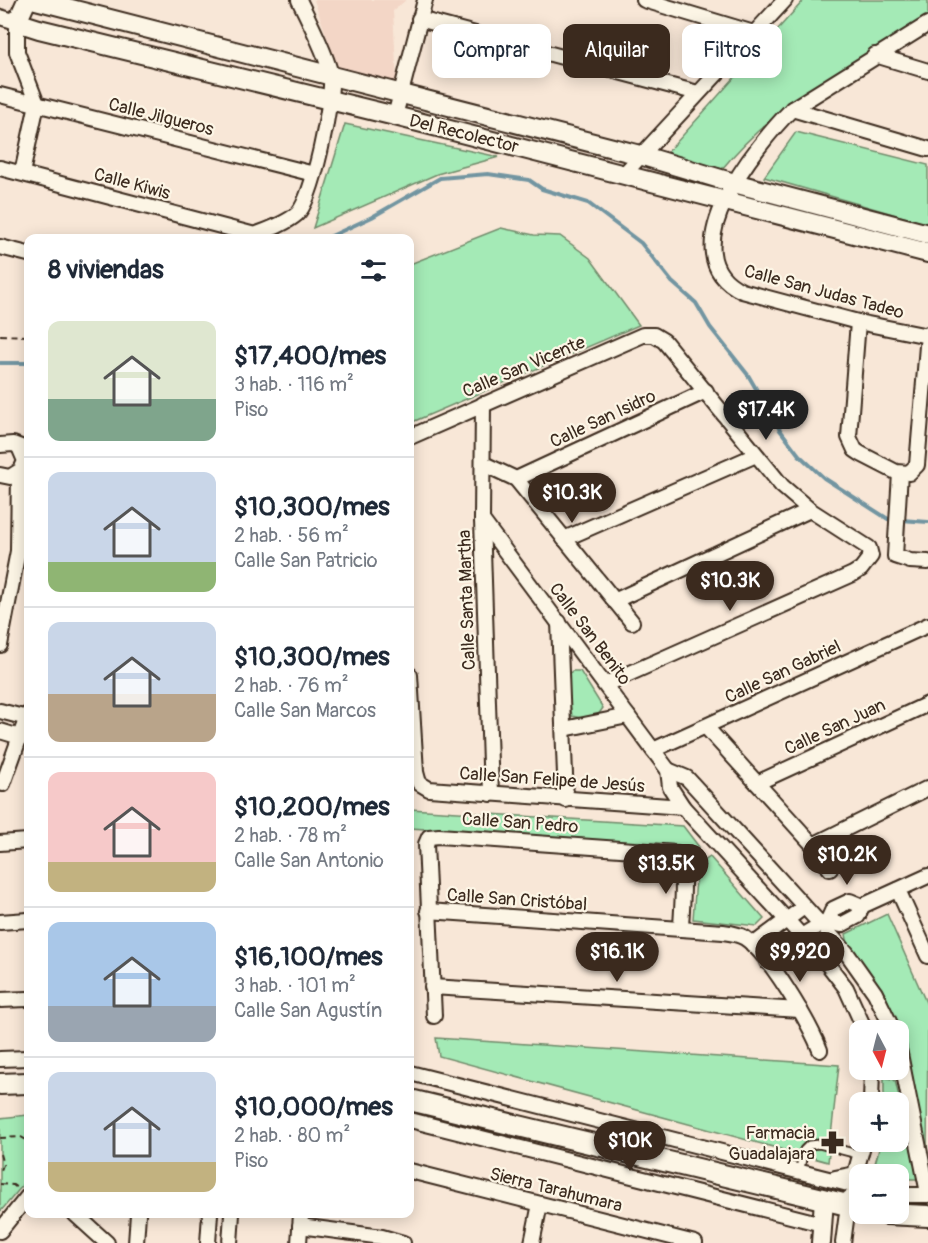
<!DOCTYPE html>
<html lang="es">
<meta charset="utf-8">
<style>
:root{--surface:#fff;--page:#f6f6f7;--text:#1f2937;--muted:#747a83;--line:#e0e1e3;--accent:#3b2a1e}
body{margin:0;font-family:Pangolin,sans-serif;background:var(--page);color:var(--text);height:100vh;display:flex;flex-direction:column;font-size:22px;white-space:nowrap}
*{box-sizing:border-box;margin:0}
p{font-size:20px;color:var(--muted)}
.icon{flex:none;width:33px;height:33px;fill:none;stroke:currentColor;stroke-width:2;stroke-linecap:round;stroke-linejoin:round}
.map{position:relative;flex:1;overflow:hidden}
.details{position:absolute;left:24px;top:234px;width:390px;height:984px;display:flex;flex-direction:column;background:var(--surface);border-radius:12px;box-shadow:0 3px 15px #0003}
.details>*{flex:none}
.hud{position:absolute;left:432px;top:24px;width:405px;height:54px;display:flex;gap:12px}
.needle{width:39px;rotate:173deg}
.tools{position:absolute;left:849px;top:1020px;display:grid;gap:12px}
.tools a{display:grid;place-items:center;width:60px;height:60px;border-radius:12px;background:var(--surface);box-shadow:0 3px 15px #0003;font-size:30px}
.price{position:absolute;translate:-50% -51px;padding:0 14px;border-radius:21px;background:var(--accent);color:#fff;font-size:20px;line-height:39px;filter:drop-shadow(0 2px 3px #0008)}
.price::after{content:'';position:absolute;left:50%;top:36px;width:18px;height:14px;margin-left:-9px;background:inherit;clip-path:polygon(0 0,100% 0,50% 100%)}
.price.active{background:#222;color:#fff}
ul{padding:0;list-style:none}
li{display:flex;align-items:center;gap:18px;height:150px;padding:0 24px}
li+li{border-top:2px solid var(--line)}
li span{display:grid;place-items:center;flex:none;width:168px;height:120px;border-radius:12px;color:#555}
li>.icon{margin-inline-start:auto}
span .icon{width:72px;height:72px;fill:#fffc;stroke-width:1}
li b{font-size:26px}
h2{display:flex;justify-content:space-between;align-items:center;height:72px;padding:0 24px;font-size:26px}
.chip{padding:0 21px;border-radius:12px;background:var(--surface);box-shadow:0 3px 15px #0003;font-size:21px;line-height:54px}
.chip.active{background:var(--accent);color:#fff}
.map>svg:first-child{display:block}
.built{fill:#f3d6c6}
.green{fill:#a4eab6;stroke:#708a6a;stroke-width:1.5}
.lines{fill:none;stroke-linecap:round;stroke-linejoin:round}
.stream{stroke:#7295a1;stroke-width:4}
.service-casing{stroke:#3b2a1e;stroke-width:11}
.minor-casing{stroke:#3b2a1e;stroke-width:18}
.tertiary-casing{stroke:#3b2a1e;stroke-width:22}
.secondary-casing{stroke:#3b2a1e;stroke-width:24}
.path{stroke:#3b2a1e;stroke-width:2;stroke-dasharray:6 4.5;stroke-linecap:butt}
.service{stroke:#fcf5e5;stroke-width:7}
.minor{stroke:#fcf5e5;stroke-width:14}
.tertiary{stroke:#fcf5e5;stroke-width:18}
.secondary{stroke:#fcf5e5;stroke-width:20}
.labels{text-anchor:middle;dominant-baseline:central;stroke-width:4.5;stroke-linejoin:round;paint-order:stroke}
.street-label{font-size:18px;fill:#3b2a1e;stroke:#fcf5e5}
.poi-label{font-size:18px;fill:#3b2a1e;stroke:#fcf5e5;text-anchor:end}
</style>
<div class="map">
<svg width="928" height="1243" viewBox="0 0 928 1243">
<rect width="100%" height="100%" fill="#f8e7d7"/>
<filter id="ink" filterUnits="userSpaceOnUse"><feTurbulence type="fractalNoise" baseFrequency=".0167" numOctaves="2"/><feDisplacementMap in="SourceGraphic" scale="12" xChannelSelector="R" yChannelSelector="G"/><feConvolveMatrix kernelMatrix="1 2 1 2 8 2 1 2 1" color-interpolation-filters="sRGB"/></filter>
<g filter="url(#ink)">
<polygon class="built" points="314,0 406,0 393,11 397,83 340,75"/>
<g class="green">
<path d="M804 0H928V17C855 62 777 101 722 169L666 154Z"/>
<polygon points="345,124 499,157 437,174 313,228"/>
<polygon points="796,132 928,165 928,224 764,177"/>
<polygon points="501,228 534,235 560,236 590,258 639,325 410,423 410,264"/>
<polygon points="572,671 580,671 603,708 598,715 586,719 572,716 566,677"/>
<polygon points="410,809 683,826 699,847 410,828"/>
<polygon points="710,857 764,919 757,926 693,919 697,866"/>
<path d="M887 914 928 1007 927 1163C920 1108 908 1049 887 999 877 975 849 960 846 934Z"/>
<polygon points="436,1038 839,1065 828,1162 439,1056"/>
<polygon points="884,1077 895,1080 918,1179 899,1179 898,1174 872,1174 881,1142 898,1142 898,1102 884,1102"/>
<polygon points="28,1115 28,1179 0,1212 0,1118"/>
</g>
<g class="lines">
<g class="stream">
<polyline points="327,238 372,217 440,178 488,174 529,180 542,189 588,203 641,243 672,282 696,303 710,327 748,375 780,430 799,455 824,478 888,519 928,522"/>
<polyline points="0,363 28,363"/>
</g>
<defs>
<polyline id="service" points="799,1173 804,1150 809,1145 819,1144 861,1155"/>
<g id="minor">
<polyline points="644,0 754,33"/>
<polyline points="0,17 17,22 17,52 37,104 22,173"/>
<polyline points="419,19 698,93"/>
<polyline points="875,55 928,71"/>
<polyline points="0,95 314,174"/>
<polyline points="792,109 928,149"/>
<polyline points="395,116 425,0"/>
<polyline points="0,168 255,235"/>
<polyline points="624,174 785,0"/>
<path d="M247 238C263 231 283 226 297 214 313 200 333 100 331 77 330 62 307 16 299 0"/>
<polyline points="0,247 28,254"/>
<polyline points="858,322 849,437 855,450 861,454 896,472 909,473 917,465 928,334"/>
<path d="M928 336 858 322 742 291C666 255 757 144 792 109L928 24"/>
<polyline points="483,404 482,520 491,794"/>
<polyline points="410,437 643,335 654,335 664,341 782,486 810,510 869,548 871,556 861,569 853,574 606,684"/>
<polyline points="0,445 13,444 26,449"/>
<polyline points="484,464 516,479 632,622"/>
<polyline points="900,473 895,556 910,561 928,562"/>
<polyline points="0,475 10,477 21,470 25,461 19,447"/>
<polyline points="516,479 706,391"/>
<polyline points="482,520 668,770 670,787 683,807 829,966 846,988 865,1030"/>
<polyline points="564,539 756,455"/>
<polyline points="614,601 810,510"/>
<polyline points="559,622 566,800"/>
<polyline points="0,645 18,551 19,473"/>
<polyline points="410,675 416,772 419,783 429,789 683,807"/>
<polyline points="0,711 27,718"/>
<polyline points="706,727 813,845 830,869"/>
<polyline points="564,729 628,716"/>
<polyline points="0,731 20,737"/>
<polyline points="653,750 928,625"/>
<polyline points="668,770 687,778 846,952 875,993 893,1030"/>
<polyline points="757,783 928,704"/>
<polyline points="3,784 28,714"/>
<polyline points="0,843 28,841"/>
<polyline points="813,845 928,788"/>
<polyline points="898,890 928,956"/>
<path d="M428 911 723 932C731 933 739 934 745 938 769 954 809 1022 820 1050"/>
<polyline points="828,920 841,925 858,916 862,906"/>
<polyline points="0,922 28,920"/>
<polyline points="753,945 804,907"/>
<polyline points="767,962 783,947 828,920 833,909 850,901 862,906 928,876"/>
<polyline points="432,987 800,1010"/>
<polyline points="0,1000 28,999"/>
<path d="M434 1016 426 844 429 837 439 836 676 853C688 862 681 913 681 929"/>
<polyline points="898,1044 928,1193"/>
<polyline points="0,1059 28,1058"/>
<polyline points="410,1073 860,1187"/>
<polyline points="871,1102 872,1070"/>
<polyline points="410,1120 822,1224"/>
<polyline points="410,1171 695,1243"/>
<polyline points="835,1178 855,1174 864,1142"/>
<polyline points="898,1195 928,1195"/>
<polyline points="75,1214 107,1243"/>
<polyline points="300,1226 382,1237 403,1243"/>
<polyline points="0,1231 28,1196"/>
<polyline points="136,1243 138,1214"/>
<polyline points="208,1243 210,1214"/>
<polyline points="230,1243 232,1214"/>
<polyline points="299,1243 301,1214"/>
<polyline points="532,1243 540,1204"/>
<polyline points="843,1243 849,1198"/>
</g>
<g id="tertiary">
<polyline points="27,0 17,22 39,29 395,116 928,253"/>
<polyline points="36,0 640,155 734,183 928,234"/>
<polyline points="821,1243 824,1199"/>
</g>
<g id="secondary">
<polyline points="0,1084 28,1083"/>
<polyline points="410,1100 860,1208"/>
<polyline points="886,1214 928,1216"/>
</g>
</defs>
<use href="#service" class="service-casing"/>
<use href="#minor" class="minor-casing"/>
<use href="#tertiary" class="tertiary-casing"/>
<use href="#secondary" class="secondary-casing"/>
<g class="path">
<polyline points="0,335 28,336"/>
<polyline points="0,1138 21,1137 28,1141"/>
<polyline points="0,1154 3,1165 0,1173"/>
<polyline points="0,1184 13,1185 17,1188"/>
</g>
<use href="#service" class="service"/>
<use href="#minor" class="minor"/>
<use href="#tertiary" class="tertiary"/>
<use href="#secondary" class="secondary"/>
</g>
</g>
<defs>
<symbol id="pharmacy-bare" viewBox="-9 -9 18 18"><path d="M-2-6h4v4h4v4h-4v4h-4v-4h-4v-4h4Z" fill="#3b2a1e" stroke="#fcf5e5" stroke-width="2.5" paint-order="stroke"/></symbol>
</defs>
<g fill-rule="evenodd">
<use href="#pharmacy-bare" x="816" y="1126" width="33" height="33"/>
</g>
<g class="labels">
<g class="street-label">
<text transform="translate(161 117) rotate(14)">Calle Jilgueros</text>
<text transform="translate(464 134) rotate(14)">Del Recolector</text>
<text transform="translate(132 184) rotate(15)">Calle Kiwis</text>
<text transform="translate(824 292) rotate(15)">Calle San Judas Tadeo</text>
<text transform="translate(524 367) rotate(-23)">Calle San Vicente</text>
<text transform="translate(603 419) rotate(-25)">Calle San Isidro</text>
<text transform="translate(467 600) rotate(-92)">Calle Santa Martha</text>
<text transform="translate(590 634) rotate(53)">Calle San Benito</text>
<text transform="translate(783 672) rotate(-25)">Calle San Gabriel</text>
<text transform="translate(835 727) rotate(-25)">Calle San Juan</text>
<text transform="translate(552 780) rotate(4)">Calle San Felipe de Jesús</text>
<text transform="translate(520 823) rotate(4)">Calle San Pedro</text>
<text transform="translate(517 900) rotate(4)">Calle San Cristóbal</text>
<text transform="translate(556 1190) rotate(14)">Sierra Tarahumara</text>
</g>
<g class="poi-label">
<text x="815" y="1133">Farmacia<tspan x="815" dy="21">Guadalajara</tspan></text>
</g>
</g>
</svg>
<div class="tools">
<a><svg class="needle" viewBox="-14 -14 28 28"><path d="M0-13l5 13h-10z" fill="#e53935"/><path d="M0 13l5-13h-10z" fill="#747a83"/></svg></a>
<a>+</a>
<a>−</a>
</div>
<b class="price active" style="left:766px;top:441px">$17.4K</b>
<b class="price" style="left:572px;top:524px">$10.3K</b>
<b class="price" style="left:730px;top:612px">$10.3K</b>
<b class="price" style="left:847px;top:886px">$10.2K</b>
<b class="price" style="left:666px;top:895px">$13.5K</b>
<b class="price" style="left:617px;top:983px">$16.1K</b>
<b class="price" style="left:800px;top:983px">$9,920</b>
<b class="price" style="left:630px;top:1172px">$10K</b>
<div class="hud">
<a class="chip">Comprar</a>
<a class="chip active">Alquilar</a>
<a class="chip">Filtros</a>
</div>
<section class="details">
<h2>8 viviendas<svg class="icon" aria-label="filters" viewBox="0 0 24 24"><path d="M4 7h16M4 17h16"/><circle cx="9" cy="7" r="2"/><circle cx="15" cy="17" r="2"/></svg></h2>
<ul>
<li><span style="background:linear-gradient(#dfe7d0 65%,#7fa58c 0)"><svg class="icon" aria-label="home" viewBox="0 0 24 24"><path d="M3 11l9-7 9 7M6 9v11h12V9"/></svg></span><div><b>$17,400/mes</b><p>3 hab. · 116 m²</p><p>Piso</p></div></li>
<li><span style="background:linear-gradient(#c9d6e8 75%,#8fb573 0)"><svg class="icon" aria-label="home" viewBox="0 0 24 24"><path d="M3 11l9-7 9 7M6 9v11h12V9"/></svg></span><div><b>$10,300/mes</b><p>2 hab. · 56 m²</p><p>Calle San Patricio</p></div></li>
<li><span style="background:linear-gradient(#c9d6e8 60%,#b9a48a 0)"><svg class="icon" aria-label="home" viewBox="0 0 24 24"><path d="M3 11l9-7 9 7M6 9v11h12V9"/></svg></span><div><b>$10,300/mes</b><p>2 hab. · 76 m²</p><p>Calle San Marcos</p></div></li>
<li><span style="background:linear-gradient(#f6c9c9 75%,#c2b280 0)"><svg class="icon" aria-label="home" viewBox="0 0 24 24"><path d="M3 11l9-7 9 7M6 9v11h12V9"/></svg></span><div><b>$10,200/mes</b><p>2 hab. · 78 m²</p><p>Calle San Antonio</p></div></li>
<li><span style="background:linear-gradient(#a9c7e8 70%,#9aa5b1 0)"><svg class="icon" aria-label="home" viewBox="0 0 24 24"><path d="M3 11l9-7 9 7M6 9v11h12V9"/></svg></span><div><b>$16,100/mes</b><p>3 hab. · 101 m²</p><p>Calle San Agustín</p></div></li>
<li><span style="background:linear-gradient(#c9d6e8 75%,#c2b280 0)"><svg class="icon" aria-label="home" viewBox="0 0 24 24"><path d="M3 11l9-7 9 7M6 9v11h12V9"/></svg></span><div><b>$10,000/mes</b><p>2 hab. · 80 m²</p><p>Piso</p></div></li>
</ul>
</section>
</div>
